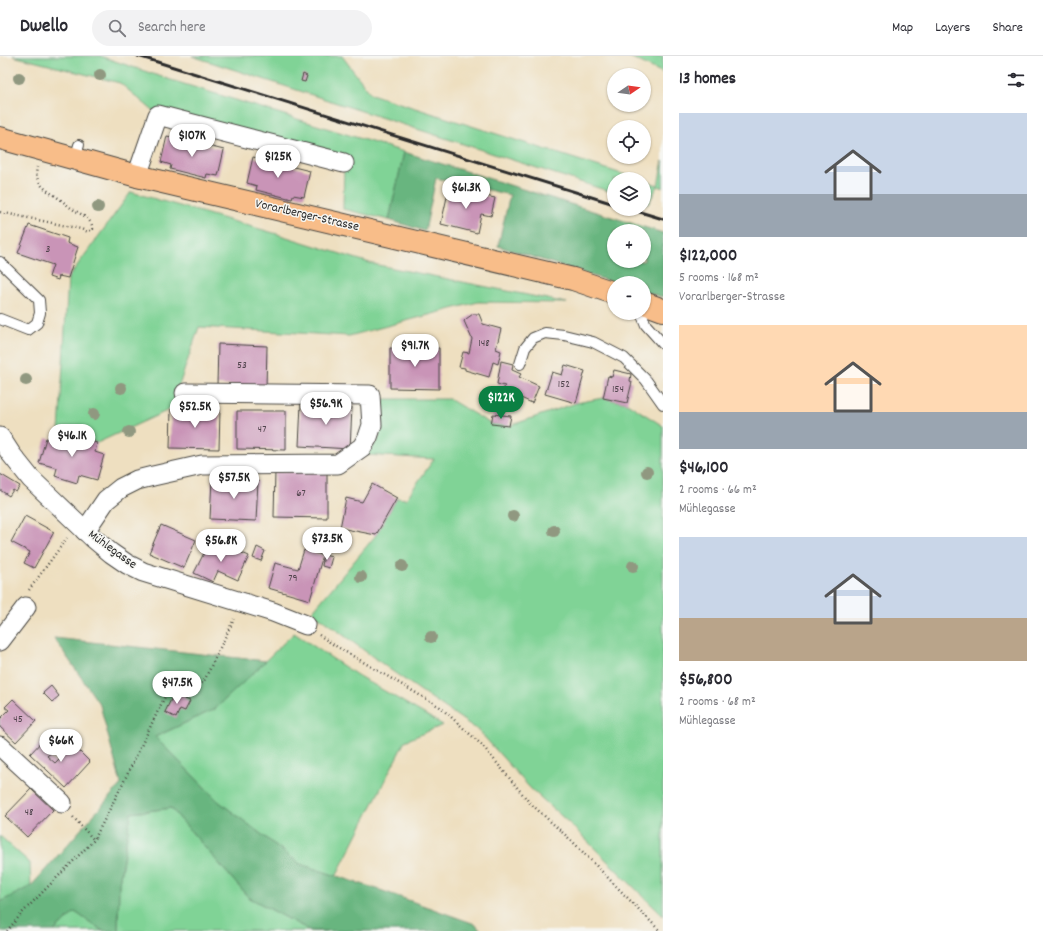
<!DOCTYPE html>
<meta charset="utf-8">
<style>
:root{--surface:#fff;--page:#f2f2f3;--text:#2b2b33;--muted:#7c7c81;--line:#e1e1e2;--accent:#0b8043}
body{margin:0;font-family:Dekko,sans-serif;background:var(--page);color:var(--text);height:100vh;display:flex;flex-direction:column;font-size:15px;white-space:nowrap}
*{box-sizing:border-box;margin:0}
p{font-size:13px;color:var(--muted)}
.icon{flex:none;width:22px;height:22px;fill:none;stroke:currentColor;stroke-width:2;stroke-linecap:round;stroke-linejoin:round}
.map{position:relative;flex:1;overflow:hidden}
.details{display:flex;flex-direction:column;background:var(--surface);width:380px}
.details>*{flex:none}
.needle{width:26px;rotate:77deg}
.fabs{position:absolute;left:607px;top:12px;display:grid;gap:8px}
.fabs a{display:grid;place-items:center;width:44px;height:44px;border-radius:50%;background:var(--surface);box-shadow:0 1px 3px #0004;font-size:20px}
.price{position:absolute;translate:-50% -34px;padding:0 9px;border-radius:14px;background:#fff;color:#222;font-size:13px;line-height:26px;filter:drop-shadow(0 1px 2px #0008)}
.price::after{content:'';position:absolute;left:50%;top:24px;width:12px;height:9px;margin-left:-6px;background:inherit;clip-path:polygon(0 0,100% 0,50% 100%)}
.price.active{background:var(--accent);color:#fff}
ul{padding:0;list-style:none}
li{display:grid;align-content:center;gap:8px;height:212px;padding:0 16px}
li span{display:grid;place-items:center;height:124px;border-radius:0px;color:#555}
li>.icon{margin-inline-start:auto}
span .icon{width:72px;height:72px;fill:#fffc;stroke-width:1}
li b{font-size:17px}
h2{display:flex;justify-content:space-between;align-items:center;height:48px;padding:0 16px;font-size:17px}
header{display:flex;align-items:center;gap:24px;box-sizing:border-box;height:56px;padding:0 20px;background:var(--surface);border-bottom:1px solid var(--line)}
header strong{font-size:19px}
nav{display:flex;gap:22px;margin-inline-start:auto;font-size:14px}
.search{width:280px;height:36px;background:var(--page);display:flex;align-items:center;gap:10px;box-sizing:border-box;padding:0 14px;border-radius:22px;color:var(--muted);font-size:15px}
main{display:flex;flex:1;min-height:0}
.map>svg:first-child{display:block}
.green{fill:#80d396;stroke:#567f60}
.forest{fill:#68b57f;stroke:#4a7055;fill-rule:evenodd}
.building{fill:#c994b7}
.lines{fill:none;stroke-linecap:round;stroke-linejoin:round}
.service-casing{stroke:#484641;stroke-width:12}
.minor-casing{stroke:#484641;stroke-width:21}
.primary-casing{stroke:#484641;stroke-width:24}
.path{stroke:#484641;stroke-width:2.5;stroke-dasharray:1 3;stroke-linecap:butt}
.service{stroke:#fff;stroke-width:10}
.minor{stroke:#fff;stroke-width:19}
.primary{stroke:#f8bd89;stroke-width:22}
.rail{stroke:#2b2b2b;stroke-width:3}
.tree{fill:#909880}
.labels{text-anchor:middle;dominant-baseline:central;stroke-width:3;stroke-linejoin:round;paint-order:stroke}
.number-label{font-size:11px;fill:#52454e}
.street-label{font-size:13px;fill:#2b2b2b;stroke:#f6f6f2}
</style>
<header>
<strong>Dwello</strong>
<div class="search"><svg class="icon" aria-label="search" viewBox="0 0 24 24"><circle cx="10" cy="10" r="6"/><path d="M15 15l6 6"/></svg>Search here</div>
<nav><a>Map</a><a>Layers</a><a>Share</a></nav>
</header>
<main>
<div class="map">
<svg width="663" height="875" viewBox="0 0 663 875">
<rect width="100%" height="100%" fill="#f6f6f2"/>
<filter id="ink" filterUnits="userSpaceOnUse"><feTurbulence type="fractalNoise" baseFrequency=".025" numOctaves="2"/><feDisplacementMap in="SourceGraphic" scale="8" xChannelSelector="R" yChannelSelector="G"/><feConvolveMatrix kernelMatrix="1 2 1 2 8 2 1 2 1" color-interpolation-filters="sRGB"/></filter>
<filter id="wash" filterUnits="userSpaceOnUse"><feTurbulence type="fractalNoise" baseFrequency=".012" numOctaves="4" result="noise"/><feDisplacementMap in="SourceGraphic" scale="16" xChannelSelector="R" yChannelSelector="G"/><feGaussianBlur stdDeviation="0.9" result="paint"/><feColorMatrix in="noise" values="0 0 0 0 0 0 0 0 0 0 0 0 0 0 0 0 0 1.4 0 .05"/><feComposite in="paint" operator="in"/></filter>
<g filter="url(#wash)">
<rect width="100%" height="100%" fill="#eedfc0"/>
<g class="green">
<polygon points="13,0 100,0 171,24 404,96 389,164 343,153 344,107 158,59 120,27"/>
<polygon points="192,0 342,0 371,38 638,123 614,123 614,137"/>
<polygon points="628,0 663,0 663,17"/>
<polygon points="663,105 663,132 658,130 648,148 644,147 644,125 658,129"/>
<polygon points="131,136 277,178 373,208 567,247 478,246 349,280 199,271 171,353 97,387 59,376 68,222"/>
<polygon points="603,342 627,347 663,370 663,860 568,766 530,732 479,675 392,615 312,556 376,479 397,442 406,443 434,403 366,399 378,384 383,365 384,343 449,343 491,368 509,370 576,347"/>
<polygon points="294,577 357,619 443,669 405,685 336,820 300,808 218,745 155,681 215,653"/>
<polygon points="171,752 248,841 311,875 327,875 118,875 119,827 131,757"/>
<polygon points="0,780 30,807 31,831 0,846"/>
<polygon points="75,856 103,875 54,875"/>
</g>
<g class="forest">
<path d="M404 96 663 177V241L644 236V227H615L498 190 510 139 436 122 425 175 389 164ZM614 175H644V205H614Z"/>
<polygon points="54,582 266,605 215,653 155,681 218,745 300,808 383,835 475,868 481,875 311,875 248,841 171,752 131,757 119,827 118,875 103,875 75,856 54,875 0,875 0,846 31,830 121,728 100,649"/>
</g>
<g id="blocks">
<g class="building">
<polygon points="303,18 307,20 305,26 301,25"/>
<polygon points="167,80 224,94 218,120 207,118 206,122 170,113 171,109 161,106"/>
<polygon points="253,101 310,115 304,141 293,139 292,143 256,134 257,130 247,127"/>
<polygon points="449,132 495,142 491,160 481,158 477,177 441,168"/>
<polygon points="29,169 68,182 67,187 78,191 68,222 59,220 58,224 49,221 53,209 18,197"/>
<polygon points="473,258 479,258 483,268 501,273 496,293 501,295 498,308 493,306 489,321 465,314 465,312 459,311 463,296 469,297 472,283 464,265 466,263"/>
<polygon points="218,288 267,290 266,331 217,329"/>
<polygon points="390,292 439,292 439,333 390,332"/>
<polygon points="501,305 513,308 512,314 521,318 519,321 539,330 532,347 503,334 505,330 497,328"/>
<polygon points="565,309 585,315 576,347 545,338 552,316 562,319"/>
<polygon points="614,314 631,318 630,325 632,326 627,347 603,342 608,320 612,321"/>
<polygon points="301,348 352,351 350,393 299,390"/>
<polygon points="171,353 220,354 219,393 170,392"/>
<polygon points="237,355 286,355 286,394 237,393"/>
<polygon points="493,358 511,360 509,370 491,368"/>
<polygon points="59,376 97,387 95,396 104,399 97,424 79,419 77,427 55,420 57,412 39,407 46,382 57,385"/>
<polygon points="275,415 327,416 327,462 274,461"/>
<polygon points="0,418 20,430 16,436 13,434 9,440 0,434"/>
<polygon points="212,423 258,425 256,465 210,463"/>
<polygon points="372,428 397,442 376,479 340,472 346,442 362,446"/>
<polygon points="25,460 54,476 34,512 24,507 30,496 11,486"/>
<polygon points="161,469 196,484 184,512 149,497"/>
<polygon points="219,487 249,500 238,524 218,515 213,526 194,517 207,491 215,495"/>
<polygon points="257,491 265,495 261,505 253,502"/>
<polygon points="304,494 323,499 310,544 268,532 275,507 298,513"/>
<polygon points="324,499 332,501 329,512 322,510"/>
<polygon points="51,630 59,640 52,646 43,637"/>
<polygon points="175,635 186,641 185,643 190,645 185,655 180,653 176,662 165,656"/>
<polygon points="13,643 36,665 16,686 0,671 0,663 9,654 5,651"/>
<polygon points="43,684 54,694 47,700 55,707 73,689 90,706 66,732 30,698"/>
<polygon points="31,733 53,754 27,781 5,760"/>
</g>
</g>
</g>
<g filter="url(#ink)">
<use href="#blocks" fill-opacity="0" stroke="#484641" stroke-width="1"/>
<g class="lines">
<defs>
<g id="service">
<polyline points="75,103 79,89"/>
<polyline points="0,206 39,244 40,257 37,267 28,274 0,263"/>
<polyline points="641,257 646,269 663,288"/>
<polyline points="520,308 525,292 533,282 545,277 564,279 593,286 624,302 646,324 663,348"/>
</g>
<g id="minor">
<polyline points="137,120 158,59 344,107"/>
<polyline points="0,381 11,398 31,423 93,482 111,497 127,508 143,516 273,556 306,569"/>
<polyline points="85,475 106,444 121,432 137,424 153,420 202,409 338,408 362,391 368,381 372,369 370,339 185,337"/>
<polyline points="0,585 26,551"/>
<polyline points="0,690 62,747"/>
</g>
<g id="primary">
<polyline points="0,82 137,120 573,223 614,237"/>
<polyline points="644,247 663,254"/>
</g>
</defs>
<use href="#service" class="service-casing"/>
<use href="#minor" class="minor-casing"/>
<use href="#primary" class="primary-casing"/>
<g class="path">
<path d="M0 156 81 173 88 176 93 173C91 162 82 159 74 154 69 151 65 147 61 144 49 135 33 129 37 111"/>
<polyline points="29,534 67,482"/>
<polyline points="319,579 334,589 440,651 482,689 530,747 573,786 660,875"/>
<polyline points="73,761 94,784"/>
<polyline points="7,875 23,856 94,784 126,721 172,626 203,627 234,563"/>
</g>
<use href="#service" class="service"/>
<use href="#minor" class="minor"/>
<use href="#primary" class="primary"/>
<g class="rail">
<polyline points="138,0 614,148"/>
<polyline points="630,153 663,163"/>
</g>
</g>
<g class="tree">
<circle cx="100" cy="19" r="6"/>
<circle cx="19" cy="22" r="6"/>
<circle cx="98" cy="151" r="6"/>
<circle cx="26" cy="324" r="6"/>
<circle cx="121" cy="332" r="6"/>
<circle cx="94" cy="358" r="6"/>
<circle cx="129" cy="376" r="6"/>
<circle cx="647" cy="416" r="6"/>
<circle cx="513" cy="460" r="6"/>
<circle cx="554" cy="475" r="6"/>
<circle cx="402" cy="510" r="6"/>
<circle cx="633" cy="510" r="6"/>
<circle cx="361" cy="521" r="6"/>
<circle cx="431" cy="581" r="6"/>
</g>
</g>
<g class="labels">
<g class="number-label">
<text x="48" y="194">3</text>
<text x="484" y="288">148</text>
<text x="242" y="310">53</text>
<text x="564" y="329">152</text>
<text x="618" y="334">154</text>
<text x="262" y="374">47</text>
<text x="301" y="438">67</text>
<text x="293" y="523">79</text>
<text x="18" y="664">45</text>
<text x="29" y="757">48</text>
</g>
<g class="street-label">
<text transform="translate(307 160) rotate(13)">Vorarlberger-Strasse</text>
<text transform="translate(112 494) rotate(36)">Mühlegasse</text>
</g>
</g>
</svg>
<div class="fabs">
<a><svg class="needle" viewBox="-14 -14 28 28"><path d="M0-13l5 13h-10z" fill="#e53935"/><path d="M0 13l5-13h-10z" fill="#7c7c81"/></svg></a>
<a><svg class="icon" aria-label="locate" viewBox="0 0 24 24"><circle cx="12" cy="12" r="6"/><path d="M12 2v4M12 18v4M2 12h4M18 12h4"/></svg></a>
<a><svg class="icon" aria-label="layers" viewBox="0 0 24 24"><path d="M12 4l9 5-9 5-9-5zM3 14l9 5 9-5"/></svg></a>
<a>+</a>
<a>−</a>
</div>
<b class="price" style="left:192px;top:102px">$107K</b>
<b class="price" style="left:278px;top:123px">$125K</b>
<b class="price" style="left:466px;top:154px">$61.3K</b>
<b class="price" style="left:415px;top:312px">$91.7K</b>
<b class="price active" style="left:501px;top:364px">$122K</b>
<b class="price" style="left:326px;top:370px">$56.9K</b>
<b class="price" style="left:195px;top:373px">$52.5K</b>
<b class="price" style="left:72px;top:402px">$46.1K</b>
<b class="price" style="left:234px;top:444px">$57.5K</b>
<b class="price" style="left:327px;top:505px">$73.5K</b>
<b class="price" style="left:221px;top:507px">$56.8K</b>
<b class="price" style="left:177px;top:649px">$47.5K</b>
<b class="price" style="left:61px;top:707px">$66K</b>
</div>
<section class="details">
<h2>13 homes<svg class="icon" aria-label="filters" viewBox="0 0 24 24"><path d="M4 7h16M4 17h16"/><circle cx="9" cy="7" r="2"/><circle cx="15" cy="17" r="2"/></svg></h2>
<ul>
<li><span style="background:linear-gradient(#c9d6e8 65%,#9aa5b1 0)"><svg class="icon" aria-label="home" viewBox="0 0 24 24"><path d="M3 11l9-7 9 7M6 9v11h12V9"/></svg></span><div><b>$122,000</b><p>5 rooms · 168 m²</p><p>Vorarlberger-Strasse</p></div></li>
<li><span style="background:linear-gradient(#ffd9b3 70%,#9aa5b1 0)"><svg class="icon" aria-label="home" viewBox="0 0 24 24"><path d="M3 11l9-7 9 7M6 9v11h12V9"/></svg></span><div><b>$46,100</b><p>2 rooms · 66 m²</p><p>Mühlegasse</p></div></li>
<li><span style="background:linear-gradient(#c9d6e8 65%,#b9a48a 0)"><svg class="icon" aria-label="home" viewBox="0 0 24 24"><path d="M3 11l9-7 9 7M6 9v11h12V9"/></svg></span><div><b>$56,800</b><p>2 rooms · 68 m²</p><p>Mühlegasse</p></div></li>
</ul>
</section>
</main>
